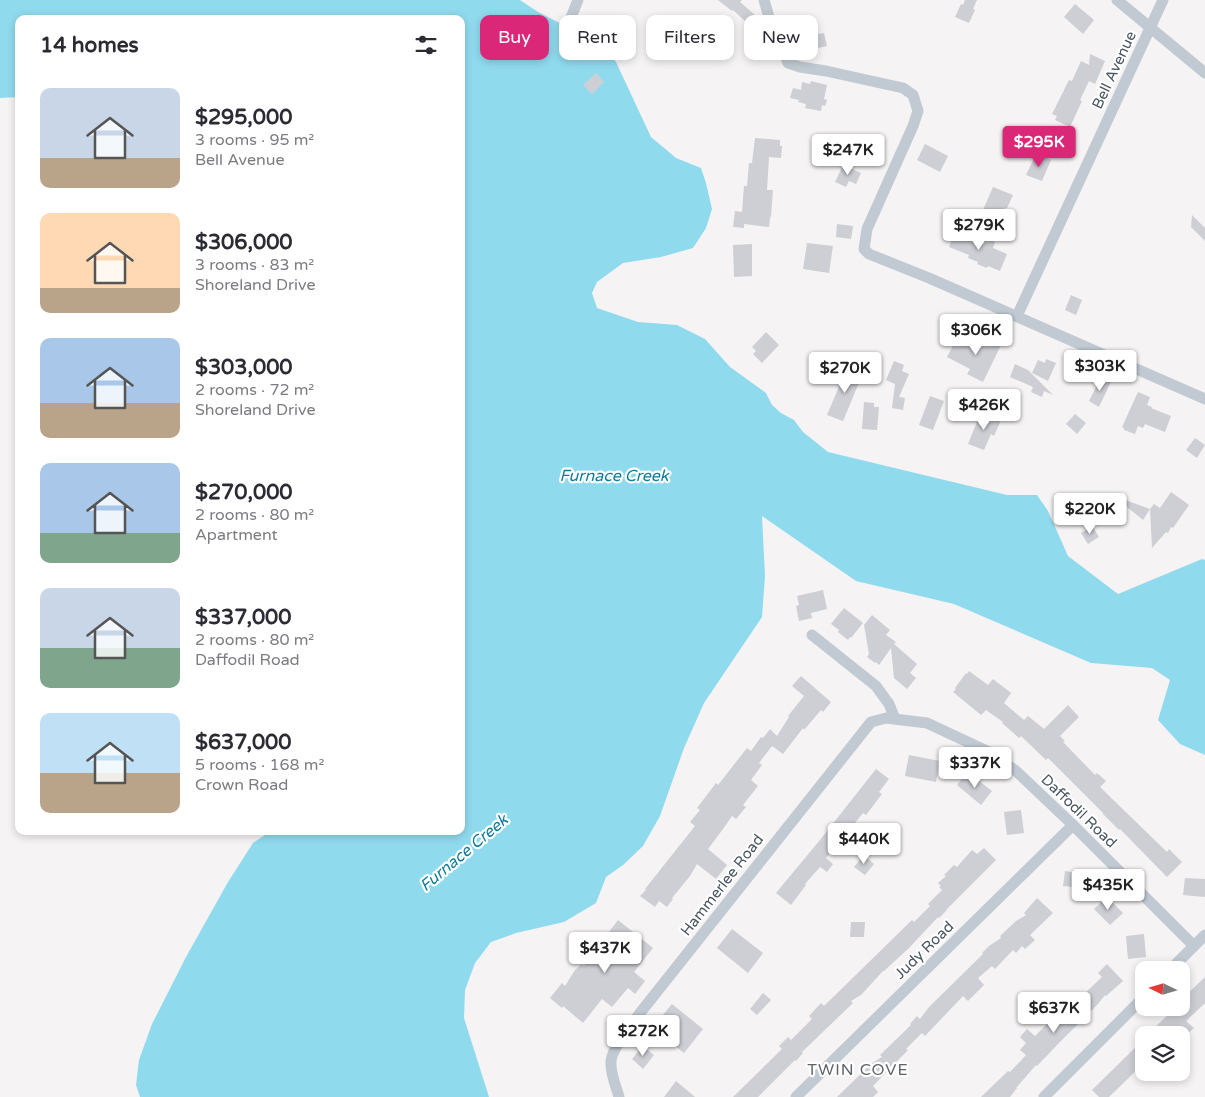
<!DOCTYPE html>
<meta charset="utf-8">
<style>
:root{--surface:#fff;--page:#f2f2f3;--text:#2b2b33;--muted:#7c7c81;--accent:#db2777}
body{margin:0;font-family:"Varela Round",sans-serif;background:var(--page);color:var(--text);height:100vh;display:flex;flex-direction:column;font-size:19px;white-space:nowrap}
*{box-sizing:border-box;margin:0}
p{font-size:16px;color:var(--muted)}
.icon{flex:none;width:28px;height:28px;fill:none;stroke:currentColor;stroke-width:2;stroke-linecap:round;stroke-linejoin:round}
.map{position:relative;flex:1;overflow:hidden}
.drawer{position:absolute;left:15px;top:15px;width:450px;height:820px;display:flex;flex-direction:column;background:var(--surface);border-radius:10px;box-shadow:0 2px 8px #0003}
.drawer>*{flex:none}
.top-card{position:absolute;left:480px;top:15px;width:475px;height:45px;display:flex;gap:10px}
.needle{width:32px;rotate:275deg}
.controls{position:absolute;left:1135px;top:961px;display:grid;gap:10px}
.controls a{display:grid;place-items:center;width:55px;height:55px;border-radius:10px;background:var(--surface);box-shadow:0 2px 8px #0003;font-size:25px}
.price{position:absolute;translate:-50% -42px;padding:0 11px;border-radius:5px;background:#fff;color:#222;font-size:16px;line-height:32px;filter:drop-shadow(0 1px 2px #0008)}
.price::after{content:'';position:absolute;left:50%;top:30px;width:15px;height:11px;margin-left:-8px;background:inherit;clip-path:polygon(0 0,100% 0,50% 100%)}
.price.selected{background:var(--accent);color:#fff}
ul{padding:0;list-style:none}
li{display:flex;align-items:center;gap:15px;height:125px;padding:0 25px}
li span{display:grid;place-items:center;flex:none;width:140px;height:100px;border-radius:10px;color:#555}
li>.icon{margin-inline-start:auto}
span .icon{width:60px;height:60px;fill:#fffc;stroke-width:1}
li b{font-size:21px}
h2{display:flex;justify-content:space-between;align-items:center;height:60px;padding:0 25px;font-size:21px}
.chip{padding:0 18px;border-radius:10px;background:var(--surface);box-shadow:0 2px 8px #0003;font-size:18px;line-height:45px}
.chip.selected{background:var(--accent);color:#fff}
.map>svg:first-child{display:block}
.water{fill:#90daee}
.building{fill:#cdcfd5}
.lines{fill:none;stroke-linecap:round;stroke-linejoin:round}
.minor{stroke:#c1cad2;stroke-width:11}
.labels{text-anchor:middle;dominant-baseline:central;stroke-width:4.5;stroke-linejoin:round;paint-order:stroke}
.street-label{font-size:15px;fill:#4a5661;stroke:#fff}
.water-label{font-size:16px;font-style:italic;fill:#0c7c9b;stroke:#fff}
.neighbourhood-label{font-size:16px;letter-spacing:1px;fill:#5f6368;stroke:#fff}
</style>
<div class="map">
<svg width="1205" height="1097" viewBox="0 0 1205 1097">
<rect width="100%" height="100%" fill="#f5f3f3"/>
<polygon class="water" points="0,0 520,0 538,12 599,43 616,62 651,137 676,158 701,168 706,183 712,209 706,228 693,248 661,257 623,263 597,282 592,293 597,308 638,322 677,325 705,339 730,367 766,393 772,405 781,413 794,420 803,432 828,452 1007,495 1037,495 1048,511 1068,556 1118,594 1202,559 1205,560 1205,755 1180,744 1158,720 1170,680 1152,668 1091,663 954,604 856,581 762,516 765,576 762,617 704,703 684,748 660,816 643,846 623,865 606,877 596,903 564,922 516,933 491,942 475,963 465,990 464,1018 489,1097 140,1097 136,1085 139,1060 152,1024 186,957 228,882 253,843 271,831 461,831 461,19 19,19 19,97 0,98"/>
<g class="building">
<polygon points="718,0 742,0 740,2 762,21 763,25 757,32 733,10 732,11"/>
<polygon points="965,0 977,0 973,9 975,10 969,23 955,17 961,4 963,5"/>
<polygon points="1075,4 1094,20 1083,34 1064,17"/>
<polygon points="824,33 827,46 809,50 806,36"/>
<polygon points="1090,54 1105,61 1095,84 1089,81 1080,100 1082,101 1070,127 1055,120 1057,116 1052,114 1069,80 1072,81 1081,61 1089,65"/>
<polygon points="596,73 604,82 592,94 583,85"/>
<polygon points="811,81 827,85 824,99 827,100 825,106 822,105 821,111 805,108 806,104 798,102 799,100 790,98 793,88 801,90 802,82 810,84"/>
<polygon points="755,138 780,140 780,146 782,146 781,158 769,157 767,190 773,190 771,216 770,218 769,227 744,224 744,228 733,227 735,211 742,212 744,186 747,186 749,163 752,163"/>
<polygon points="925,144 948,156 940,172 917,160"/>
<polygon points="1036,154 1051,160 1042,181 1026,175"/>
<polygon points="843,165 861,173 856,184 849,181 846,187 835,182"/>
<polygon points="993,187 1013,195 1007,208 1005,208 1001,218 983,210"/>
<polygon points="1192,215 1205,228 1205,241 1191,227"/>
<polygon points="837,224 853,226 851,239 836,237"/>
<polygon points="955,232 984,244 986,238 995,242 993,248 1007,254 1000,271 988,266 987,268 977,264 978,262 968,258 969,255 949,247"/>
<polygon points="807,243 833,246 829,273 803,269"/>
<polygon points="752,244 752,276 734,277 733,245"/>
<polygon points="1071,295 1082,300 1076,315 1065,310"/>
<polygon points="766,332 779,345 762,363 753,354 756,351 752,347"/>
<polygon points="986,335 1002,343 983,382 967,374 970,369 947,357 958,336 975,345 979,339 983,342"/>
<polygon points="1046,359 1056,363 1048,381 1032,373 1038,360 1045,363"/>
<polygon points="894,361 904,365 902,371 909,374 899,397 905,398 903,410 892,408 895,384 886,380"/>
<polygon points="1015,364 1028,370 1053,395 1044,391 1042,397 1031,392 1033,387 1010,377"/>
<polygon points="849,367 863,373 843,421 827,415 843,377 845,378"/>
<polygon points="1101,377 1111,382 1099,407 1089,401"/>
<polygon points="1138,392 1150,397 1147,405 1152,407 1151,408 1171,416 1165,432 1145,424 1143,428 1138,426 1135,434 1124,430 1124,428 1122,427"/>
<polygon points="930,396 944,401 933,430 919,425"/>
<polygon points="864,402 874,403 874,407 879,407 877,430 862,429"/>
<polygon points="981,412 1001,420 994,436 991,434 984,450 968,444"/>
<polygon points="1075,414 1086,423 1077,434 1066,424"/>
<polygon points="1195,438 1205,445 1197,458 1186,450"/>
<polygon points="1171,492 1189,505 1173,528 1171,527 1168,533 1166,532 1152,548 1150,509 1154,504 1160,508"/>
<polygon points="1117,497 1150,509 1143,520 1116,498"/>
<polygon points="1092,526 1099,537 1088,544 1081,533"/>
<polygon points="823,590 827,609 811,613 812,618 799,621 796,606 799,605 797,596"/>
<polygon points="844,608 863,623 851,638 850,637 848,640 838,632 839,630 831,624"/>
<polygon points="872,615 890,630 886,635 896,642 894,644 917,664 910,673 916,678 907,689 894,678 891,648 879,665 876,662 875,663 867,657 869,654 864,625"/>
<polygon points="969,671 988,685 993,679 1011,693 1004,703 1024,720 1028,716 1044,729 1068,705 1079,717 1060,736 1065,741 1063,742 1095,775 1097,773 1106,781 1100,787 1167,852 1169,849 1182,862 1167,877 1120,829 1119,830 1103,814 1103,813 1048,758 1046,760 1021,736 1019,738 1002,723 1003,722 986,710 981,715 953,692 956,689 955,688 966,673 967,674"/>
<polygon points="801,676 831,702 823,712 821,710 804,730 803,728 783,754 772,746 759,763 762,765 751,780 758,786 743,805 746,807 736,819 732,816 723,829 708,849 727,865 716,879 697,864 690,876 672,898 673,899 667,907 659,901 655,907 640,896 646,890 645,889 695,826 690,822 700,810 697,808 716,783 718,785 747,748 751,751 761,737 763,738 770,729 777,736 789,717 788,716 804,696 792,686"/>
<polygon points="909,755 940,761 936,782 905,776"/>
<polygon points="876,769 889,779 879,792 882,794 866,815 863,813 826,858 833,864 827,872 820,867 805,884 806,885 791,905 776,893 820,840"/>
<polygon points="965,775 972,780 974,777 992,791 981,805 957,785"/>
<polygon points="1021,810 1024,833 1007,835 1004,812"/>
<polygon points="984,848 996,860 946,910 947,910 939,918 938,917 909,948 884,971 883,971 861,995 851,1001 853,1003 802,1052 803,1053 796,1061 795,1060 758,1097 733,1097 782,1049 779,1046 788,1037 791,1040 812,1019 809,1016 821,1003 824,1006 912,920 914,922 930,906 928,904 942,890 939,887 941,886 938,883 946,876 944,875 954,865 957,867 972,850 977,854"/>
<polygon points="864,855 874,864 865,875 854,867"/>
<polygon points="1065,871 1084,874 1082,888 1063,886"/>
<polygon points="1185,878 1205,879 1205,897 1183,895"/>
<polygon points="1107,897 1123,913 1110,925 1094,909"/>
<polygon points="1037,898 1053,913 1030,935 1035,940 1025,949 1022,946 1016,953 1013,950 995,969 992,966 978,978 984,985 968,1001 963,996 925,1036 922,1033 906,1049 908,1050 873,1086 878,1092 873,1097 837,1097 872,1063 882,1057 880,1055 911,1025 910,1024 917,1016 920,1019 929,1007 983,954 982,953 989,946 1001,938 1000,936 1016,921 1026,915 1024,913"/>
<polygon points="618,920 653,948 634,972 645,981 635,994 628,988 612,1007 602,999 583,1023 563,1006 562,1008 550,998 562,983 565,986 575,970 582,964 584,966 599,946 614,936 609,932"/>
<polygon points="851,922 865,922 864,937 850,937"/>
<polygon points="732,929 763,953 748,973 717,948"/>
<polygon points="1144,934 1146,957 1128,959 1126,936"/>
<polygon points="1107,964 1123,981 1106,996 1105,995 1098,1004 1058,1044 1037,1066 1036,1065 1016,1088 1017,1088 1010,1097 981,1097 1008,1071 1010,1072 1026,1055 1020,1050 1026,1043 1020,1037 1027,1029 1035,1036 1059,1012 1062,1015 1102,977 1098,973"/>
<polygon points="1205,977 1205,1003 1186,1021 1194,1028 1183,1038 1181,1035 1147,1035 1175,1008 1181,1008 1181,1000"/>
<polygon points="763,993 771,1000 757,1015 750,1009"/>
<polygon points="672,1004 703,1029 684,1053 654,1029 658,1024 656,1023"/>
<polygon points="1144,1039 1144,1063 1109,1097 1099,1097 1092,1090"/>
<polygon points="643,1046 654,1055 643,1069 632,1059"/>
<polygon points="676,1081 695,1097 664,1097"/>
</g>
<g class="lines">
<g class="minor">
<polyline points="764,0 771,24 781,47"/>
<polyline points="1117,0 1205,73"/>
<polyline points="570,20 578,0"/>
<polyline points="783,51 788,63 800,67 826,71 903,88 913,95 918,111 913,126 867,229 864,249 869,254 929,278 1205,399"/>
<polyline points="1017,316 1163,0"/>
<polyline points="812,635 876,686 889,704 895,719"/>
<polyline points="1170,970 1205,935"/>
<path d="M619 1097C616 1086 610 1073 611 1061 612 1048 632 1024 640 1013L871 722 886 718 927 723 989 752 1016 771 1073 825 1194 946"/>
<polyline points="796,1097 1073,825"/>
<polyline points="1044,1097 1144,997"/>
</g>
</g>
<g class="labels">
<g class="street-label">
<text transform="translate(1114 70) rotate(-65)">Bell Avenue</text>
<text transform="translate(1079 811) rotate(44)">Daffodil Road</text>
<text transform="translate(722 885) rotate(-52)">Hammerlee Road</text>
<text transform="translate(924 950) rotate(-44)">Judy Road</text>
</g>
<g class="water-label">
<text x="614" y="476">Furnace Creek</text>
<text transform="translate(464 853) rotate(-40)">Furnace Creek</text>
</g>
<g class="neighbourhood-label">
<text x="858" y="1070">TWIN COVE</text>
</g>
</g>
</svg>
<div class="controls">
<a><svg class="needle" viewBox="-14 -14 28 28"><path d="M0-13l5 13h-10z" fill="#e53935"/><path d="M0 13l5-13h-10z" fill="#7c7c81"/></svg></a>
<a><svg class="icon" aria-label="layers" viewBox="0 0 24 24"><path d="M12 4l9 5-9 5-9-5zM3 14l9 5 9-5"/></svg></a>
</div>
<b class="price selected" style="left:1039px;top:168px">$295K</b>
<b class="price" style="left:848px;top:176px">$247K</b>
<b class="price" style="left:979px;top:251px">$279K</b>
<b class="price" style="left:976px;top:356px">$306K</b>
<b class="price" style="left:1100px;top:392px">$303K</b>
<b class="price" style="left:845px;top:394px">$270K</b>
<b class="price" style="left:984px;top:431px">$426K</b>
<b class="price" style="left:1090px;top:535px">$220K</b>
<b class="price" style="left:975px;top:789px">$337K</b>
<b class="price" style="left:864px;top:865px">$440K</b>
<b class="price" style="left:1108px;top:911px">$435K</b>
<b class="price" style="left:605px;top:974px">$437K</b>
<b class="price" style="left:1054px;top:1034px">$637K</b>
<b class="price" style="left:643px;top:1057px">$272K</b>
<div class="top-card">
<a class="chip selected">Buy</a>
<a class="chip">Rent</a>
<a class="chip">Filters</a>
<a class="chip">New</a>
</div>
<section class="drawer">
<h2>14 homes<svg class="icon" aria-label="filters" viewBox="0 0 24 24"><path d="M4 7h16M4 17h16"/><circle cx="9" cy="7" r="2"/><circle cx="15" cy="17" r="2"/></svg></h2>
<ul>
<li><span style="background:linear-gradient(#c9d6e8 70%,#b9a48a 0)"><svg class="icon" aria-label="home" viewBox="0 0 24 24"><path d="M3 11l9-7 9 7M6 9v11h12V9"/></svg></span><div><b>$295,000</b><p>3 rooms · 95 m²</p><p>Bell Avenue</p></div></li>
<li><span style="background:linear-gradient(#ffd9b3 75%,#b9a48a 0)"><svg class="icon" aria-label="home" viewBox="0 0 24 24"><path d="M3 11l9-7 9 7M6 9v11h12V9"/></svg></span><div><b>$306,000</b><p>3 rooms · 83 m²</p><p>Shoreland Drive</p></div></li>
<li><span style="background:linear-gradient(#a9c7e8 65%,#b9a48a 0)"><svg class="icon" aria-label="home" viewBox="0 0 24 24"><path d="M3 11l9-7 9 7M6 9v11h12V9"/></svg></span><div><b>$303,000</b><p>2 rooms · 72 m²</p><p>Shoreland Drive</p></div></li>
<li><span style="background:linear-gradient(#a9c7e8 70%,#7fa58c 0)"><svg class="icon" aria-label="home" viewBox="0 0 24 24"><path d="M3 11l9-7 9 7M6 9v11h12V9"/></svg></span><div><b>$270,000</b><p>2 rooms · 80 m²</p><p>Apartment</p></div></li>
<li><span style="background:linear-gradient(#c9d6e8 60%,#7fa58c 0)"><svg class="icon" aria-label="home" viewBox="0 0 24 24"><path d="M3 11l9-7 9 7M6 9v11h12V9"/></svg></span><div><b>$337,000</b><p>2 rooms · 80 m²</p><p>Daffodil Road</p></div></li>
<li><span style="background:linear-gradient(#bfe0f5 60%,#b9a48a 0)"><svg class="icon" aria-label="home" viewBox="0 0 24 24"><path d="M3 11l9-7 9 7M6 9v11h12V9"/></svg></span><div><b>$637,000</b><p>5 rooms · 168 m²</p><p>Crown Road</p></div></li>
</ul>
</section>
</div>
